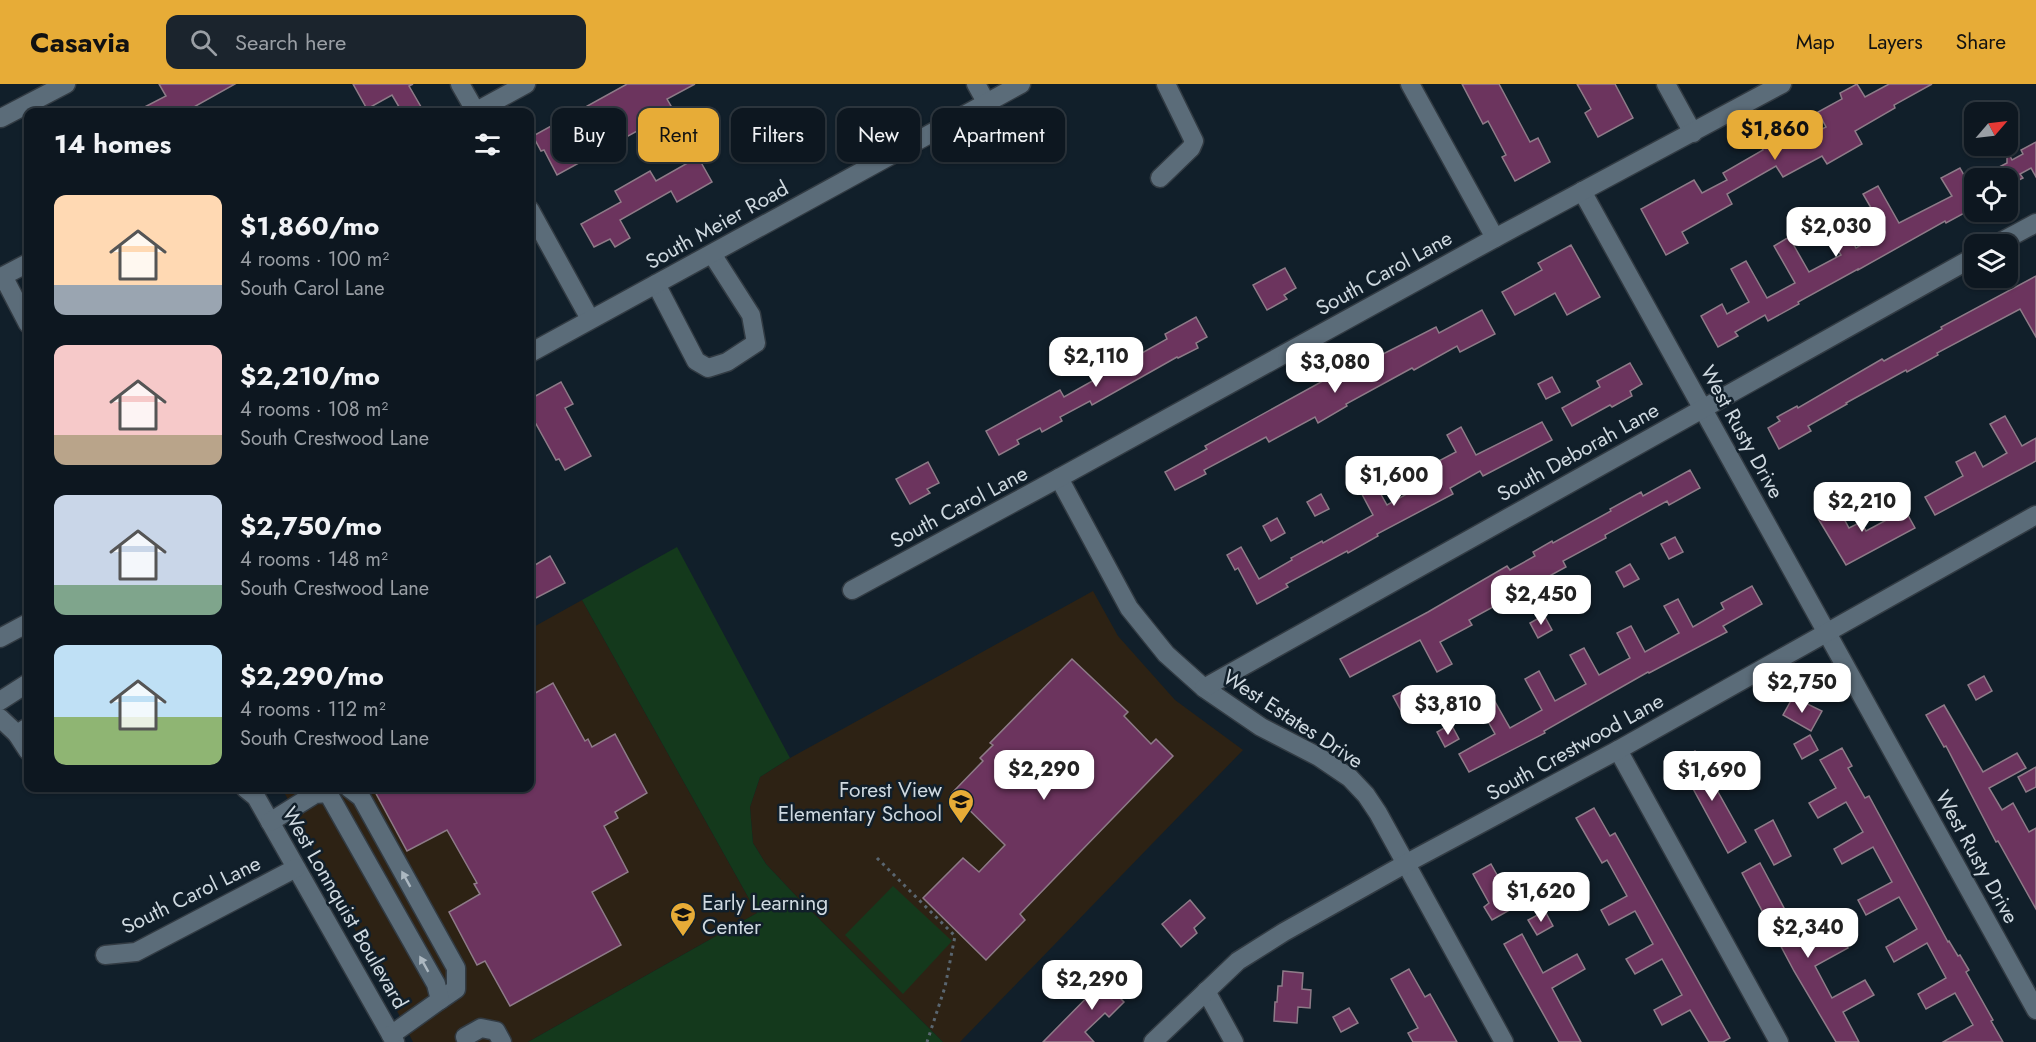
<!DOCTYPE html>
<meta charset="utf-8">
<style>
:root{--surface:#0d1720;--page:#1b242d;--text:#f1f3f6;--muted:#9a9fa5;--line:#2d363e;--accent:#e7ac37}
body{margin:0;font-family:Jost,sans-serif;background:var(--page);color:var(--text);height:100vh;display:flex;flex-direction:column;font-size:22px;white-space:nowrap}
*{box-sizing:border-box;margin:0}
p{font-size:20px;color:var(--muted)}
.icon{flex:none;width:33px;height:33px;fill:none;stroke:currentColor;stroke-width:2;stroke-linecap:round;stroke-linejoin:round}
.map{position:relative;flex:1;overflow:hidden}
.drawer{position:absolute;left:24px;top:24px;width:510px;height:684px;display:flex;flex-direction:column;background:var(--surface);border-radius:12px;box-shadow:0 2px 4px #0004,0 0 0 2px var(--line)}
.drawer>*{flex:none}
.banner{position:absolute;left:552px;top:24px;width:570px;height:54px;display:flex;gap:12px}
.needle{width:39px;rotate:62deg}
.tools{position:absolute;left:1964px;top:18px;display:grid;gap:12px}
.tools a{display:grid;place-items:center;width:54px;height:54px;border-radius:12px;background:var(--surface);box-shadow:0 2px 4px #0004,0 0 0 2px var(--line);font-size:30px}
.price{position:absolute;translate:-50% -51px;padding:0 14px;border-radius:12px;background:#fff;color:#222;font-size:20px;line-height:39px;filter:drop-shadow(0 2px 3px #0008)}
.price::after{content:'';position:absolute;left:50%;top:36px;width:18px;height:14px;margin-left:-9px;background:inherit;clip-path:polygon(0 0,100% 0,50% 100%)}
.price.on{background:var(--accent);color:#111}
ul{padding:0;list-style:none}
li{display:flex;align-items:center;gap:18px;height:150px;padding:0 30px}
li span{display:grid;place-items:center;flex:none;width:168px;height:120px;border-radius:12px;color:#555}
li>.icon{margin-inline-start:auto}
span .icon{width:72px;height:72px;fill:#fffc;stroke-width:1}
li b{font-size:26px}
h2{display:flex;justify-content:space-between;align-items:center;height:72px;padding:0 30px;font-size:26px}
.tag{padding:0 21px;border-radius:12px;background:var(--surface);box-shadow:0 2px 4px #0004,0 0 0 2px var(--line);font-size:21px;line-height:54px}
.tag.on{background:var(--accent);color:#111}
header{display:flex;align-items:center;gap:36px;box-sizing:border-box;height:84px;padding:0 30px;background:var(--accent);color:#111}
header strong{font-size:28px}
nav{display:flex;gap:33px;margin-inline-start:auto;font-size:21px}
.search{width:420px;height:54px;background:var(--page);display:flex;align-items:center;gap:15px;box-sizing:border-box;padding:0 21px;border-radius:12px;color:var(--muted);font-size:22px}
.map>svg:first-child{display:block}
.education{fill:#2d2214}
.green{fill:#14391c}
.building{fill:#6c345e;stroke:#8e7b88;stroke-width:1.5}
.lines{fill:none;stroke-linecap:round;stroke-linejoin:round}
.minor-casing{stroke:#323b43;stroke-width:21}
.path{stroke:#5a6670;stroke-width:3;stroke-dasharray:3 4.5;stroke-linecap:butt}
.minor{stroke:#5b6c79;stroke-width:18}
.oneway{fill:#acb8c1}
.labels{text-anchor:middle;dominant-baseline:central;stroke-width:5;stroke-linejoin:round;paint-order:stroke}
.street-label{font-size:21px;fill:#cfd9e0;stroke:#111f2a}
.poi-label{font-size:21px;fill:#cfd9e0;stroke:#111f2a;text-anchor:end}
</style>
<header>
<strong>Casavia</strong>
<div class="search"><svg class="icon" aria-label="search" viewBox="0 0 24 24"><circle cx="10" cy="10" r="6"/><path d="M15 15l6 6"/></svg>Search here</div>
<nav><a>Map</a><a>Layers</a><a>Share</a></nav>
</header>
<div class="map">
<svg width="2036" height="958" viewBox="0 0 2036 958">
<rect width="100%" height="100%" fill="#111f2a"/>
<g class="education">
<polygon points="1093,507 1118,552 1175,616 1243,666 960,958 943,958 798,814 766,780 753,759 750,723 760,693 790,674"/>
<polygon points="582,516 757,829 528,958 413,958 282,704 530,704 530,545"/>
</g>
<g class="green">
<polygon points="677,463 790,674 760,693 750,723 753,759 766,780 798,814 943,958 528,958 757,829 582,516"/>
<polygon points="893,802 952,857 903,910 845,851"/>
</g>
<g class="building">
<polygon points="159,0 235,0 185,28 135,28 166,12"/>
<polygon points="353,0 413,0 409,2 424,28 402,28 392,11 367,25"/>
<polygon points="627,0 695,0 667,15 671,22 645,36 649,44 638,50 637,47 557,91 544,66 541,67 533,52"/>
<polygon points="1462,0 1499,0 1530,58 1538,54 1550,78 1515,97 1502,73 1506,71 1488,37 1483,40"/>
<polygon points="1577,0 1615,0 1633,34 1598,53 1585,29 1591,25"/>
<polygon points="1857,0 1865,13 1889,0 1932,0 1894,21 1895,24 1855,47 1862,60 1827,80 1822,72 1783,93 1776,82 1727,110 1732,120 1682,148 1688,159 1666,171 1641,125 1694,96 1702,109 1727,96 1723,89 1763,66 1760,60 1778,50 1786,64 1826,43 1818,28 1842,15 1840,9"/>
<polygon points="2036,58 2036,93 2031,84 2020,90 2023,94 2007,102 2007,94 1978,94 2007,79 2007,66 2012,76 2023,70 2021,66"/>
<polygon points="698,73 712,98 677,118 671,107 620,136 630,154 615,163 610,155 594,163 581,140 621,118 615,107 650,87 656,97"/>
<polygon points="1960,84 1969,100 1974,97 1974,119 1968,122 1970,126 1946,139 1945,137 1858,186 1858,185 1798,218 1799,220 1768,237 1765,231 1735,248 1738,252 1718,263 1701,232 1722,220 1727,230 1749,218 1731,185 1746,177 1767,214 1795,199 1774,162 1789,153 1809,188 1841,171 1821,137 1836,128 1856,164 1885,148 1863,110 1878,102 1899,139 1952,112 1941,94"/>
<polygon points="1571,161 1600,213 1567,231 1555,209 1515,231 1502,208 1542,186 1538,179"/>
<polygon points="1285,184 1296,204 1284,211 1287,215 1267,226 1253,201"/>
<polygon points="2036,192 2036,253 2020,225 1937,269 1938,271 1907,288 1906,286 1846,319 1847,320 1808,342 1811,347 1779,365 1768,344 1780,337 1777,333 1797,322 1798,324 1882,275 1884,277 1942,245 1941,243"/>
<polygon points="1482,226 1495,250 1460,268 1457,262 1414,286 1412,284 1346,320 1347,322 1318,339 1315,333 1269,358 1266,353 1204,386 1206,390 1175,406 1165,388 1207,365 1205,362 1330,293 1332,296 1436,243 1439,249"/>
<polygon points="1196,233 1207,253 1196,259 1198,264 1178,274 1177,273 1092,321 1090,317 1060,333 1062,337 1042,348 1040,344 1017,356 1019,360 999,371 986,347 1060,306 1064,313 1167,255 1165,250"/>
<polygon points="1630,279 1642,300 1630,307 1632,312 1612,323 1610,321 1572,342 1562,324 1600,303 1597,297"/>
<polygon points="1552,293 1560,308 1546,315 1538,300"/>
<polygon points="561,298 573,320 565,324 591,372 565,386 559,375 556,376 536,340 530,343 530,315"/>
<polygon points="2005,332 2022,362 2036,354 2036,377 1935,431 1925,413 1963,392 1956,378 1975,368 1983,383 2007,369 1990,340"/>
<polygon points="1542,338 1552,356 1483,392 1480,387 1450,404 1453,410 1377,450 1378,452 1348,469 1347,467 1286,500 1288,503 1257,520 1238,484 1235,486 1227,471 1241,463 1259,495 1292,476 1291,474 1322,457 1323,459 1373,431 1356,399 1370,391 1387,421 1423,401 1416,389 1456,368 1447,351 1461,343 1476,371"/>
<polygon points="928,378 939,399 927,405 930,409 910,420 896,395"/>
<polygon points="1690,386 1700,404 1669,421 1667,417 1605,451 1606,454 1563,477 1566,483 1469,536 1472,541 1440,558 1452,580 1437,588 1420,556 1350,593 1340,575 1428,528 1507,482 1510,486 1535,472 1533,468 1552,457 1553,459 1611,427 1610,425 1641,408 1643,412"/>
<polygon points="1321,410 1329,425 1315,432 1307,418"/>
<polygon points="1836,420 1849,444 1861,438 1866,447 1905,426 1915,444 1846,481 1816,431"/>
<polygon points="1277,434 1285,449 1271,457 1263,442"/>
<polygon points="1675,453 1683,468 1669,475 1661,460"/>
<polygon points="550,472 565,499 534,515 530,508 530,484"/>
<polygon points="1630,480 1639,495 1624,503 1616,488"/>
<polygon points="1752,502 1762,520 1723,542 1727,548 1649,589 1648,588 1544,647 1545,649 1469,688 1459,670 1495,650 1480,623 1494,616 1510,644 1542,626 1525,595 1539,587 1555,617 1586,600 1570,571 1584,564 1599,591 1630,574 1617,549 1631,542 1645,568 1679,549 1664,522 1678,515 1693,543 1724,525 1721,519"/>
<polygon points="1544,531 1552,546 1538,554 1530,539"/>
<polygon points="1072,575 1128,628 1124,632 1151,660 1156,655 1173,672 1020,830 1025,836 986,876 923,814 963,774 979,788 1005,761 952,709 983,677 980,674 993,661 990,659"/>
<polygon points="1984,592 1992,607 1976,616 1968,601"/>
<polygon points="553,599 585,657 588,655 592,663 615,650 647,709 615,728 618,734 604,742 628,788 592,808 621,861 510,922 485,877 477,881 449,828 480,810 474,800 477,799 447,746 407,767 373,704 530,704 530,612"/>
<polygon points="1407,605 1415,620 1401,627 1393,612"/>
<polygon points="1793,613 1822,627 1811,647 1783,631"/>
<polygon points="1944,621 1983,688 2017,669 2026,684 1989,704 2002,726 2013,719 2029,748 2036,744 2036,825 1998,757 1996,758 1946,662 1944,663 1926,631"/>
<polygon points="1451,640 1459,655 1445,663 1437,648"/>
<polygon points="1810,651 1818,666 1802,675 1794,660"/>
<polygon points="1842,664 1852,682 1848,684 1865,714 1869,712 1948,858 1949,857 1958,872 1960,871 1969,886 1966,888 1993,936 1991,937 2003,958 1943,958 1973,941 1955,909 1926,925 1918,910 1946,894 1927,859 1894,878 1886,863 1917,845 1899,813 1866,831 1858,816 1892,798 1873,763 1842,780 1834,765 1863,748 1846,718 1818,734 1809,719 1836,704 1820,676"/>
<polygon points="1695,667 1746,758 1728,769 1678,677"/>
<polygon points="2036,683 2036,703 2026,708 2018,693"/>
<polygon points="1594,724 1610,752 1615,749 1730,954 1723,958 1709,958 1690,926 1662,941 1654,926 1682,911 1662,875 1635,890 1626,875 1653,860 1635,827 1609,841 1601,826 1627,812 1607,776 1602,779 1576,734"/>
<polygon points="1773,736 1791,772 1774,781 1755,746"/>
<polygon points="1760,779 1807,867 1840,849 1848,864 1815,882 1832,914 1865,896 1874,911 1843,928 1859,958 1836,958 1794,887 1742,789"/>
<polygon points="1491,780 1515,823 1492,836 1484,823 1489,819 1473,790"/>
<polygon points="1190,816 1205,834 1194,844 1197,849 1181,863 1162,840"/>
<polygon points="1545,827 1553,842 1537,851 1528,836"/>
<polygon points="1522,850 1543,889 1577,870 1585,885 1552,904 1581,958 1559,958 1504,860"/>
<polygon points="1409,885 1425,913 1430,910 1457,958 1413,958 1408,949 1418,944 1391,895"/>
<polygon points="1114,886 1131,903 1120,914 1124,918 1109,933 1105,929 1085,948 1094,958 1043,958"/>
<polygon points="1283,887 1303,889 1302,905 1311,906 1310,924 1298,923 1297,939 1274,937 1275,918 1277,918 1278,902 1282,902"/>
<polygon points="1349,924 1358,939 1341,948 1333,933"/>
</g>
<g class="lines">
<defs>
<g id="minor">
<polyline points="460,0 476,28"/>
<polyline points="976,0 986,18"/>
<polyline points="1410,0 1495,154"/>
<polyline points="1666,0 1693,49"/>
<polyline points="475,28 526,0"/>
<polyline points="1,34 66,0"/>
<polyline points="1160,94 1191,64 1194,57 1166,0"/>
<polyline points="1582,107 2036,926"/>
<polyline points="530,126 590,235"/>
<polyline points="1997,160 2036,139"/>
<polyline points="28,179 3,192 28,240"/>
<polyline points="656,200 696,277 708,284 727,278 756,259 751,231 712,170"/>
<polyline points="530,269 1021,0"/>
<polyline points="1059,394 1129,524 1166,570 1204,604 1261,643 1319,673 1350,694 1366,711 1378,729 1504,958"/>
<polyline points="852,506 1059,394 1495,154 1782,0"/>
<polyline points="0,554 28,539"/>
<polyline points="1204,604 1974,173"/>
<polyline points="0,617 28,599"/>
<polyline points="0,634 17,650"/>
<polyline points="28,643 17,650 28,667"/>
<polyline points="1618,666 1779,958"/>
<polyline points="245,704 256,713 395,958"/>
<polyline points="349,704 361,713 456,884 456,905 440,916"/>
<polyline points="270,738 315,710 328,709 436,900 440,916 391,951"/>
<polyline points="105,871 136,868 296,784"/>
<polyline points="1206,907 1234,958"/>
<polyline points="465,953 481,944 496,947 502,958"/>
<polyline points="1153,958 1238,877 1284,848 1405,780 1618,666 2036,431"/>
</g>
</defs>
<use href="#minor" class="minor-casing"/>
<polyline class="path" points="877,774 955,852 945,903 927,958"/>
<use href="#minor" class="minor"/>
</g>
<defs><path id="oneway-solid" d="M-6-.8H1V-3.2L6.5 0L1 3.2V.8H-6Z" transform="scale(1.5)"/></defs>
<g class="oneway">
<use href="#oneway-solid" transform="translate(406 795) rotate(-119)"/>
<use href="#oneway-solid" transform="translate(424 880) rotate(-119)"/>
</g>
<defs>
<symbol id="school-pin" viewBox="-11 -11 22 30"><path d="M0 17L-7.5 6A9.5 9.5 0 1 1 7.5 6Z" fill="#e7ac37" stroke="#111f2a"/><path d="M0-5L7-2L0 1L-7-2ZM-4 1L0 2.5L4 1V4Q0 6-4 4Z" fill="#111"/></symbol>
</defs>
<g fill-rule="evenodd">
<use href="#school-pin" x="946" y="703" width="30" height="40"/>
<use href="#school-pin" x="668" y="816" width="30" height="40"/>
</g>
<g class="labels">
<g class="street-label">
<text transform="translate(717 141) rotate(-29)">South Meier Road</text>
<text transform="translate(1384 189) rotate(-29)">South Carol Lane</text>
<text transform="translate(1742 348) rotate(61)">West Rusty Drive</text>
<text transform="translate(1578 368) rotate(-29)">South Deborah Lane</text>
<text transform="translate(959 423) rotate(-28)">South Carol Lane</text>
<text transform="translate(1293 635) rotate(33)">West Estates Drive</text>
<text transform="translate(1575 663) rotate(-29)">South Crestwood Lane</text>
<text transform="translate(1977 773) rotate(61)">West Rusty Drive</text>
<text transform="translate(191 811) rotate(-26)">South Carol Lane</text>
<text transform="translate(345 824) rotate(60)">West Lonnquist Boulevard</text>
</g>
<g class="poi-label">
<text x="942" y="706">Forest View<tspan x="942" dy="24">Elementary School</tspan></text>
<text x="702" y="819" text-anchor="start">Early Learning<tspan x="702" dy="24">Center</tspan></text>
</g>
</g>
</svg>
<div class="tools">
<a><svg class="needle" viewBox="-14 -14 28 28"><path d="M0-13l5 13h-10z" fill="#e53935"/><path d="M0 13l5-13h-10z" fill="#9a9fa5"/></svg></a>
<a><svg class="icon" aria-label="locate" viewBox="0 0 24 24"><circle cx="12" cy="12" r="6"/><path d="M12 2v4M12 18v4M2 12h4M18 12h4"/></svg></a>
<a><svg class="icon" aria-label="layers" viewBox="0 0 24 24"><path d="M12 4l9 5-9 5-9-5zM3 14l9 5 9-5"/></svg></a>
</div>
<b class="price on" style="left:1775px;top:77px">$1,860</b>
<b class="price" style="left:1836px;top:174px">$2,030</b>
<b class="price" style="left:1096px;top:304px">$2,110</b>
<b class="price" style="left:1335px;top:310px">$3,080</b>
<b class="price" style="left:1394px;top:423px">$1,600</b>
<b class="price" style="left:1862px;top:449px">$2,210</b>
<b class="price" style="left:1541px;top:542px">$2,450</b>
<b class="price" style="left:1802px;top:630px">$2,750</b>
<b class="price" style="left:1448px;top:652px">$3,810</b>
<b class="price" style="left:1044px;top:717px">$2,290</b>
<b class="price" style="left:1712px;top:718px">$1,690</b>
<b class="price" style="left:1541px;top:839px">$1,620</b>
<b class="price" style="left:1808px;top:875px">$2,340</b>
<b class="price" style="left:1092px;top:927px">$2,290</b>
<div class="banner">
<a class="tag">Buy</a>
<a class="tag on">Rent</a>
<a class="tag">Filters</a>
<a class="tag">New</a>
<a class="tag">Apartment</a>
</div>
<section class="drawer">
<h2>14 homes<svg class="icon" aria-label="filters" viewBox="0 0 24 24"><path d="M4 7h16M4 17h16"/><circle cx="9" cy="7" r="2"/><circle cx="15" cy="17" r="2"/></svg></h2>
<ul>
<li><span style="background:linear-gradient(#ffd9b3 75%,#9aa5b1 0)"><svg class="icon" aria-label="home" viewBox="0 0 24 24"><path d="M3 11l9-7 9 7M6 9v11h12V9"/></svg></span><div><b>$1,860/mo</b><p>4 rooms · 100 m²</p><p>South Carol Lane</p></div></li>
<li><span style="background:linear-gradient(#f6c9c9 75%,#b9a48a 0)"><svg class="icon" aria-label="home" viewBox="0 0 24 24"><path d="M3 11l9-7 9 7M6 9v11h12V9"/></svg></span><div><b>$2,210/mo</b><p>4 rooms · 108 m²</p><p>South Crestwood Lane</p></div></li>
<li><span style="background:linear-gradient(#c9d6e8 75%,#7fa58c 0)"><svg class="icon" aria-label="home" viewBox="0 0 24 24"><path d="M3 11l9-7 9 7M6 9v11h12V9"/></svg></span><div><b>$2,750/mo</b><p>4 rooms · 148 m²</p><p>South Crestwood Lane</p></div></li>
<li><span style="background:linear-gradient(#bfe0f5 60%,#8fb573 0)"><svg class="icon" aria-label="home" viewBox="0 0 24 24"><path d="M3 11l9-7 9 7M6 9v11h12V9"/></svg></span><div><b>$2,290/mo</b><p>4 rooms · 112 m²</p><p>South Crestwood Lane</p></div></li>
</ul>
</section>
</div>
